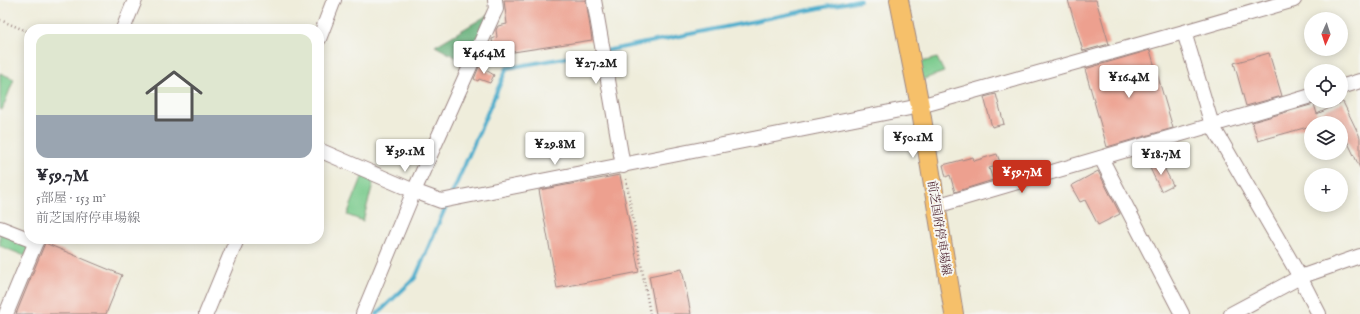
<!DOCTYPE html>
<html lang="ja">
<meta charset="utf-8">
<style>
:root{--surface:#fff;--page:#f2f2f3;--text:#2b2b33;--muted:#7c7c81;--accent:#c8321e}
body{margin:0;font-family:"IM FELL English","Noto Serif JP",serif;background:var(--page);color:var(--text);height:100vh;display:flex;flex-direction:column;font-size:15px;white-space:nowrap}
*{box-sizing:border-box;margin:0}
p{font-size:13px;color:var(--muted)}
.icon{flex:none;width:22px;height:22px;fill:none;stroke:currentColor;stroke-width:2;stroke-linecap:round;stroke-linejoin:round}
.map{position:relative;flex:1;overflow:hidden}
.panel{position:absolute;left:24px;top:24px;width:300px;height:220px;display:flex;flex-direction:column;background:var(--surface);border-radius:16px;box-shadow:0 2px 10px #0003}
.panel>*{flex:none}
.needle{width:26px;rotate:183deg}
.buttons{position:absolute;left:1304px;top:12px;display:grid;gap:8px}
.buttons a{display:grid;place-items:center;width:44px;height:44px;border-radius:50%;background:var(--surface);box-shadow:0 2px 10px #0003;font-size:20px}
.price{position:absolute;translate:-50% -34px;padding:0 9px;border-radius:4px;background:#fff;color:#222;font-size:13px;line-height:26px;filter:drop-shadow(0 1px 2px #0008)}
.price::after{content:'';position:absolute;left:50%;top:24px;width:12px;height:9px;margin-left:-6px;background:inherit;clip-path:polygon(0 0,100% 0,50% 100%)}
.price.on{background:var(--accent);color:#fff}
ul{padding:0;list-style:none}
li{display:grid;align-content:center;gap:8px;height:212px;padding:0 12px}
li span{display:grid;place-items:center;height:124px;border-radius:12px;color:#555}
li>.icon{margin-inline-start:auto}
span .icon{width:72px;height:72px;fill:#fffc;stroke-width:1}
li b{font-size:17px}
.map>svg:first-child{display:block}
.green{fill:#7acb8d;stroke:#62755c}
.forest{fill:#63af78;stroke:#566752}
.lines{fill:none;stroke-linecap:round;stroke-linejoin:round}
.stream{stroke:#4dadcc;stroke-width:4}
.building{fill:#eda08f}
.minor-casing{stroke:#9c8683;stroke-width:16}
.major-casing{stroke:#9c8683;stroke-width:20}
.path{stroke:#9c8683;stroke-width:2.5;stroke-dasharray:1 3;stroke-linecap:butt}
.minor{stroke:#fff;stroke-width:14}
.major{stroke:#f6c06b;stroke-width:18}
.labels{text-anchor:middle;dominant-baseline:central;stroke-width:4;stroke-linejoin:round;paint-order:stroke}
.street-label{font-size:12px;fill:#4a1f2b;stroke:#f6f6f2}
</style>
<div class="map">
<svg width="1360" height="314" viewBox="0 0 1360 314">
<rect width="100%" height="100%" fill="#f6f6f2"/>
<filter id="ink" filterUnits="userSpaceOnUse"><feTurbulence type="fractalNoise" baseFrequency=".025" numOctaves="2"/><feDisplacementMap in="SourceGraphic" scale="8" xChannelSelector="R" yChannelSelector="G"/><feConvolveMatrix kernelMatrix="1 2 1 2 8 2 1 2 1" color-interpolation-filters="sRGB"/></filter>
<filter id="wash" filterUnits="userSpaceOnUse"><feTurbulence type="fractalNoise" baseFrequency=".012" numOctaves="4" result="noise"/><feDisplacementMap in="SourceGraphic" scale="16" xChannelSelector="R" yChannelSelector="G"/><feGaussianBlur stdDeviation="0.9" result="paint"/><feColorMatrix in="noise" values="0 0 0 0 0 0 0 0 0 0 0 0 0 0 0 0 0 1.4 0 .05"/><feComposite in="paint" operator="in"/></filter>
<g filter="url(#wash)">
<rect width="100%" height="100%" fill="#efeddb"/>
<g class="green">
<polygon points="937,58 944,72 921,80 917,63"/>
<polygon points="0,73 14,79 2,110 0,109"/>
<polygon points="363,175 374,180 363,221 347,215"/>
<polygon points="0,232 30,244 25,256 0,246"/>
</g>
<polygon class="forest" points="491,13 468,64 435,46"/>
<g class="lines">
<g class="stream">
<polyline points="451,196 507,68 610,50 860,0"/>
<polyline points="377,314 415,278 447,204"/>
</g>
</g>
<g id="blocks">
<g class="building">
<polygon points="504,0 586,0 592,40 494,55 492,39 497,37 496,30 498,26 507,24"/>
<polygon points="1068,0 1096,0 1109,44 1083,51"/>
<polygon points="1150,50 1173,128 1107,147 1085,69"/>
<polygon points="1269,53 1282,96 1246,106 1234,63"/>
<polygon points="480,64 485,66 484,69 494,75 490,83 479,79 478,81 474,79"/>
<polygon points="996,94 1004,124 992,127 984,97"/>
<polygon points="1343,102 1360,137 1360,168 1341,128 1341,123 1311,123 1311,126 1258,141 1252,122 1314,104 1317,114"/>
<polygon points="997,154 1001,165 989,168 993,180 955,192 950,175 946,177 943,165 973,157 974,161"/>
<polygon points="1160,160 1173,185 1161,191 1149,166"/>
<polygon points="1098,171 1120,214 1098,225 1085,200 1080,202 1071,186"/>
<polygon points="620,175 639,272 557,288 539,190"/>
<polygon points="45,243 122,275 106,314 16,314"/>
<polygon points="682,269 691,314 656,314 649,276"/>
</g>
</g>
</g>
<g filter="url(#ink)">
<use href="#blocks" fill-opacity="0" stroke="#9c8683" stroke-width="1"/>
<g class="lines">
<defs>
<g id="minor">
<polyline points="594,0 623,166"/>
<polyline points="123,29 135,0"/>
<polyline points="1184,32 1212,125 1300,277 1319,314"/>
<polyline points="319,39 334,0"/>
<polyline points="1341,87 1360,81"/>
<polyline points="319,150 414,191 441,201 920,106 1184,32 1294,0"/>
<polyline points="1101,158 1182,314"/>
<polyline points="936,206 1311,96"/>
<polyline points="0,228 36,242"/>
<polyline points="6,314 37,239"/>
<polyline points="206,314 237,239"/>
<polyline points="363,314 414,191 494,13 496,9 495,0"/>
<polyline points="1231,314 1300,277 1360,256"/>
</g>
<polyline id="major" points="899,0 920,106 954,314"/>
</defs>
<use href="#minor" class="minor-casing"/>
<use href="#major" class="major-casing"/>
<g class="path">
<polyline points="0,20 29,32"/>
<polyline points="626,179 650,314"/>
</g>
<use href="#minor" class="minor"/>
<use href="#major" class="major"/>
</g>
</g>
<g class="labels">
<g class="street-label">
<text transform="translate(939 228) rotate(81)">前芝国府停車場線</text>
</g>
</g>
</svg>
<div class="buttons">
<a><svg class="needle" viewBox="-14 -14 28 28"><path d="M0-13l5 13h-10z" fill="#e53935"/><path d="M0 13l5-13h-10z" fill="#7c7c81"/></svg></a>
<a><svg class="icon" aria-label="locate" viewBox="0 0 24 24"><circle cx="12" cy="12" r="6"/><path d="M12 2v4M12 18v4M2 12h4M18 12h4"/></svg></a>
<a><svg class="icon" aria-label="layers" viewBox="0 0 24 24"><path d="M12 4l9 5-9 5-9-5zM3 14l9 5 9-5"/></svg></a>
<a>+</a>
</div>
<b class="price" style="left:484px;top:75px">¥46.4M</b>
<b class="price" style="left:596px;top:85px">¥27.2M</b>
<b class="price" style="left:1129px;top:99px">¥16.4M</b>
<b class="price" style="left:913px;top:159px">¥50.1M</b>
<b class="price" style="left:555px;top:166px">¥29.8M</b>
<b class="price" style="left:405px;top:173px">¥39.1M</b>
<b class="price" style="left:1161px;top:176px">¥18.7M</b>
<b class="price on" style="left:1022px;top:194px">¥59.7M</b>
<section class="panel">
<ul>
<li><span style="background:linear-gradient(#dfe7d0 65%,#9aa5b1 0)"><svg class="icon" aria-label="home" viewBox="0 0 24 24"><path d="M3 11l9-7 9 7M6 9v11h12V9"/></svg></span><div><b>¥59.7M</b><p>5部屋 · 153 m²</p><p>前芝国府停車場線</p></div></li>
</ul>
</section>
</div>
